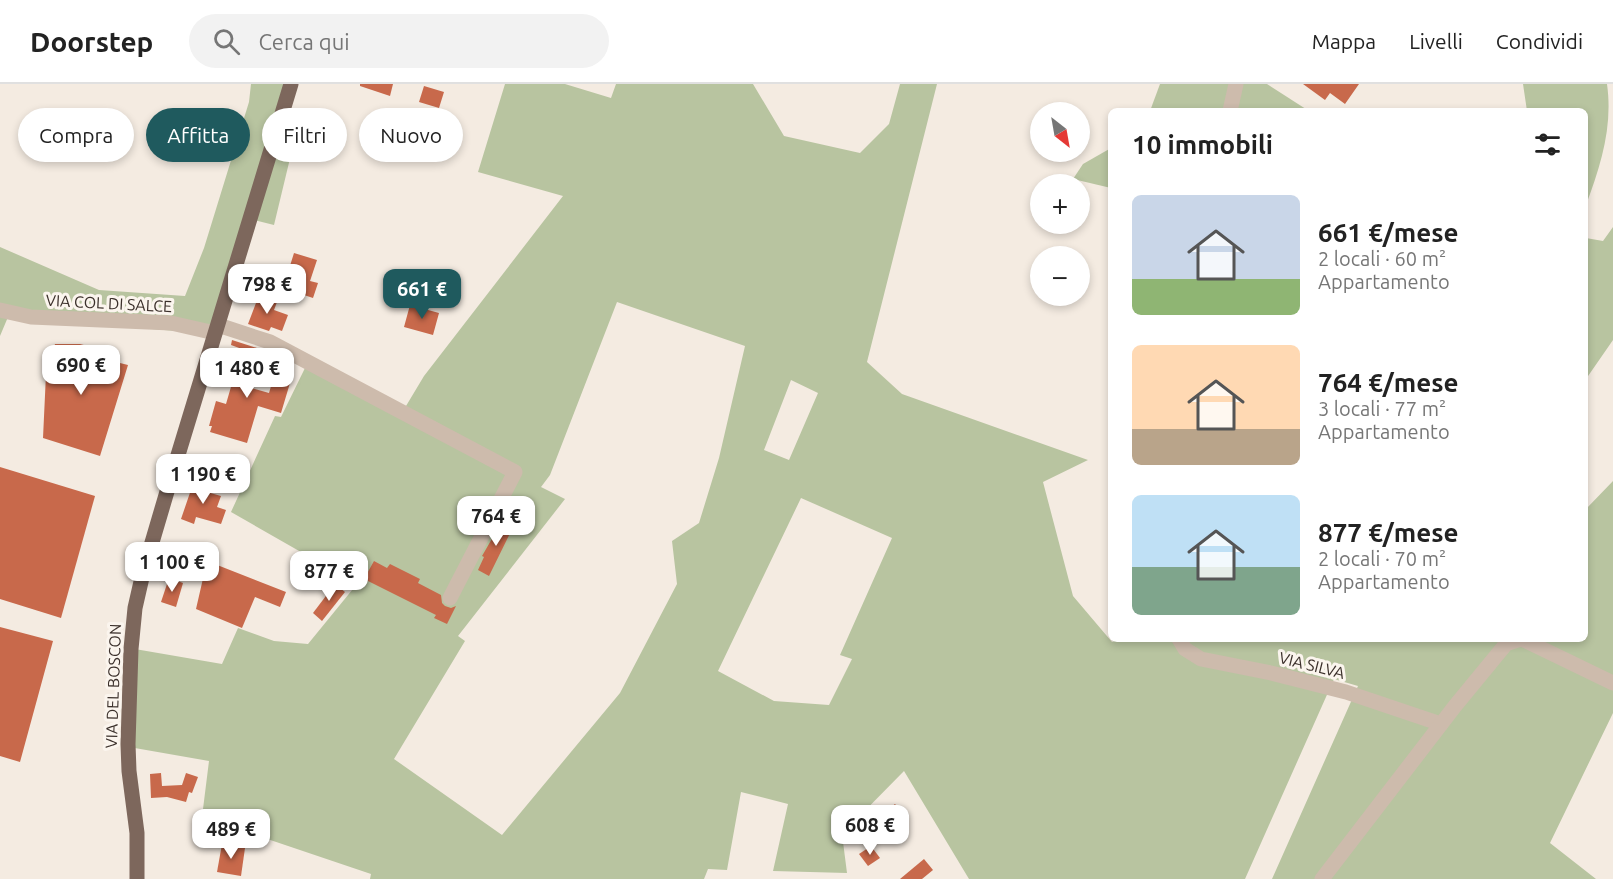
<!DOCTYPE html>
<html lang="it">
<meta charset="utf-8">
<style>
:root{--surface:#fff;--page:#f2f2f2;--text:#222;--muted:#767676;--line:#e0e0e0;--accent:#1f5a5e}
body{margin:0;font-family:Ubuntu,sans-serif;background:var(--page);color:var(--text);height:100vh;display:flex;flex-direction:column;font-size:22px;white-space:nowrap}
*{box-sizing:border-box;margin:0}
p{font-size:20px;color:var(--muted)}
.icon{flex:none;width:33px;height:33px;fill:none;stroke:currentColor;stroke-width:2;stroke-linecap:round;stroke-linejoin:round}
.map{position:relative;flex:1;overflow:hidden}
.side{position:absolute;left:1108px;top:24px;width:480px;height:534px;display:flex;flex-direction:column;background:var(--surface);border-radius:9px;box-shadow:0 3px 9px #0003}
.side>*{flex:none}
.guide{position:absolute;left:18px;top:24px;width:570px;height:54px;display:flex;gap:12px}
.needle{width:39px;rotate:149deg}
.tools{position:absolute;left:1030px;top:18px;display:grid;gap:12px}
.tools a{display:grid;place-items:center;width:60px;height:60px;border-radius:50%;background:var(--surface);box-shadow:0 3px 9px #0003;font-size:30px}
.price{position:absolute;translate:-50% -51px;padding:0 14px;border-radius:12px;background:#fff;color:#222;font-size:20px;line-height:39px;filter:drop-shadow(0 2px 3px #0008)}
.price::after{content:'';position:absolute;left:50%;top:36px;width:18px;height:14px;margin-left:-9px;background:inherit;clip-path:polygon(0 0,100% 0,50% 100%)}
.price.on{background:var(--accent);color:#fff}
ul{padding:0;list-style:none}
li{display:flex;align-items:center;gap:18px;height:150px;padding:0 24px}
li span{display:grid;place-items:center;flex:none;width:168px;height:120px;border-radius:9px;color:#555}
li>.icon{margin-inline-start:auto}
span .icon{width:72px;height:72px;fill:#fffc;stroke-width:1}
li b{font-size:26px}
h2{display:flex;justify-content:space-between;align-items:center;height:72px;padding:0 24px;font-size:26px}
.pill{padding:0 21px;border-radius:27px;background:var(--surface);box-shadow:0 3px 9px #0003;font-size:21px;line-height:54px}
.pill.on{background:var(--accent);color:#fff}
header{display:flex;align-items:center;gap:36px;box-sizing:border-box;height:84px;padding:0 30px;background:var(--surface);border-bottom:2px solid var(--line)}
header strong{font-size:28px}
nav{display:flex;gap:33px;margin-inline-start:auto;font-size:21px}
.search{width:420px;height:54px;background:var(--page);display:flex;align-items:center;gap:15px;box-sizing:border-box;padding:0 21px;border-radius:33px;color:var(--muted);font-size:22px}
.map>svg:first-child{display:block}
.green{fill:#b8c4a0;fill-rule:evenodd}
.building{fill:#c8694b}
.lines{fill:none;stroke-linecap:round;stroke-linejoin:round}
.minor{stroke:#cdbbac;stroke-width:15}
.major{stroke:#7d675c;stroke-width:15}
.labels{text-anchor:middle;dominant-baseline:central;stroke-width:6;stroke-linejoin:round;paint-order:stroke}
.street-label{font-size:16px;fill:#3b302b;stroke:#fbf5ee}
</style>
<header>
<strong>Doorstep</strong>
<div class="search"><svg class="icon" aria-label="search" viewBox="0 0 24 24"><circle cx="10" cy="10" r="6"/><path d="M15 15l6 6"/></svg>Cerca qui</div>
<nav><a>Mappa</a><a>Livelli</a><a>Condividi</a></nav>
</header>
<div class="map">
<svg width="1613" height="795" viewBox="0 0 1613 795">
<rect width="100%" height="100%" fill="#f4ebe1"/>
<g class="green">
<polygon points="251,0 297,0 286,32 299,37 274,141 254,136 212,250 8,233 0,252 0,163 99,206 185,212 204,164 249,18"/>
<path d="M505 0H565L611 14 616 0H753L784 52 860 69 889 40 900 0H937L867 278 902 310 1088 376 1043 398 1073 512 1112 558 1120 555H1586V425L1613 397V629L1550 759 1596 795H1272L1358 602 1334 595 1245 795H969L904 687 842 750 847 789 773 787 788 720 741 708 727 786 708 785 704 795H370L371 790 202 733 209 677 129 663V564L222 580 238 544 274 557 308 560 357 500 231 428 275 332 281 333 305 284 400 332 424 292 563 112 478 88ZM617 218 745 262 719 374 699 439 672 457 677 500 620 609 502 751 394 675 465 557 458 552 565 415 541 403 550 391ZM791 296 818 309 789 376 764 366ZM801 414 892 454 840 571 852 575 829 621 774 617 718 587Z"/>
<polygon points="1160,0 1267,0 1309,27 1150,27"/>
<path d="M1523 0H1607C1613 42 1601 81 1586 121V27H1527Z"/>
<polygon points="1111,64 1111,104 1073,95 1083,80"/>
<polygon points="1613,143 1613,256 1586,295 1586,154 1603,157"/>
</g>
<g class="building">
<polygon points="360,0 393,0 390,12 360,2"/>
<polygon points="1303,0 1359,0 1345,20 1330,9 1325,16"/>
<polygon points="424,2 444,8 439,24 419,18"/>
<polygon points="294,169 317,176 310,197 318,199 313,214 283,204"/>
<polygon points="259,211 277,218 274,226 288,231 282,247 271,243 269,247 248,240"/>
<polygon points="410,221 439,229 433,251 404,243"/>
<polygon points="232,256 263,266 259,275 253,271 244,302 269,309 277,282 291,287 287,298 290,299 281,329 258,322 247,359 210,348 212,342 209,342 216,317 226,320 242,265 231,261"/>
<polygon points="55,260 80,260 118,270 116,278 128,281 100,372 43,354 46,290"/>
<polygon points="0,383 95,412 61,534 0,515"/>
<polygon points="194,397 209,402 207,408 221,412 217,423 226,426 221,440 196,433 194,440 181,435"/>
<polygon points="504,434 515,439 489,492 478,486 484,473 482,472"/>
<polygon points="207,477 286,508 280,523 255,513 242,544 196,525"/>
<polygon points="374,477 387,484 390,480 420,495 418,499 441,511 442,519 445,522 451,524 456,522 447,540 434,534 436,531 364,495"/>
<polygon points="169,494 183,499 176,523 161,518"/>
<polygon points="335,500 345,508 322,537 313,529"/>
<polygon points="0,543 53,557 20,678 0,672"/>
<polygon points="161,689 162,702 182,701 186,689 198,693 192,709 189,708 186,718 167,713 151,714 150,690"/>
<polygon points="895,720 906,734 876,758 864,745"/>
<polygon points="222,760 245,764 241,792 217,788"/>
<polygon points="871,762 880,774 868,782 859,770"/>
<polygon points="924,775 933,786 922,795 900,795"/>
</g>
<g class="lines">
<g class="minor">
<polyline points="1230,27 1236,0"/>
<polyline points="0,226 31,233 171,239 215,249"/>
<polyline points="218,241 270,258 515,388 450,514"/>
<polyline points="1179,555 1185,565 1201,575 1271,589 1346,608 1441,640"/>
<polyline points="1522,555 1613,599"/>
<polyline points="1322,795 1455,622 1506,560 1521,555"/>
</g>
<polyline class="major" points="137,795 137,749 129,687 128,660 131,565 135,524 143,489 171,394 291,0"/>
</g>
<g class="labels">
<g class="street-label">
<text transform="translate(109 219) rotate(3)">VIA COL DI SALCE</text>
<text transform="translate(1312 581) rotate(14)">VIA SILVA</text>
<text transform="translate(113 602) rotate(-88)">VIA DEL BOSCON</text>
</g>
</g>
</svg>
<div class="tools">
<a><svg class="needle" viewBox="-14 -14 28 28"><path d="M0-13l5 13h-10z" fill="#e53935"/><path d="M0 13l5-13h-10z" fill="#767676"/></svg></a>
<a>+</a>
<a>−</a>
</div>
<b class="price" style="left:267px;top:231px">798 €</b>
<b class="price on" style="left:422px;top:236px">661 €</b>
<b class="price" style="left:81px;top:312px">690 €</b>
<b class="price" style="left:247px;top:315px">1 480 €</b>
<b class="price" style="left:203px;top:421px">1 190 €</b>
<b class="price" style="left:496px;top:463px">764 €</b>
<b class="price" style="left:172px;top:509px">1 100 €</b>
<b class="price" style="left:329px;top:518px">877 €</b>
<b class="price" style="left:870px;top:772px">608 €</b>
<b class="price" style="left:231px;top:776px">489 €</b>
<div class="guide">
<a class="pill">Compra</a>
<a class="pill on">Affitta</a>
<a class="pill">Filtri</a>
<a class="pill">Nuovo</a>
</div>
<section class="side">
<h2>10 immobili<svg class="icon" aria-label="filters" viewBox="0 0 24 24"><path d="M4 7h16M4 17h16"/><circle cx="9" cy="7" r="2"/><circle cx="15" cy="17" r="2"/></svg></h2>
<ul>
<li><span style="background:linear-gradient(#c9d6e8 70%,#8fb573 0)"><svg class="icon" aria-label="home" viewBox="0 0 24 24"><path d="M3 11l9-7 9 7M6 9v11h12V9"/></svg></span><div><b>661 €/mese</b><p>2 locali · 60 m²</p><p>Appartamento</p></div></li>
<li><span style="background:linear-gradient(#ffd9b3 70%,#b9a48a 0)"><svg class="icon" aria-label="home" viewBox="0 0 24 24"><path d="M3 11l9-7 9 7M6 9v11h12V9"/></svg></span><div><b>764 €/mese</b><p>3 locali · 77 m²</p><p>Appartamento</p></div></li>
<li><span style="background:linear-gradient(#bfe0f5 60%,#7fa58c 0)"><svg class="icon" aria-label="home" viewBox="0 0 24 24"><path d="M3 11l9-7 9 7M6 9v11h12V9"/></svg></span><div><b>877 €/mese</b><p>2 locali · 70 m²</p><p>Appartamento</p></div></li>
</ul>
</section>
</div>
